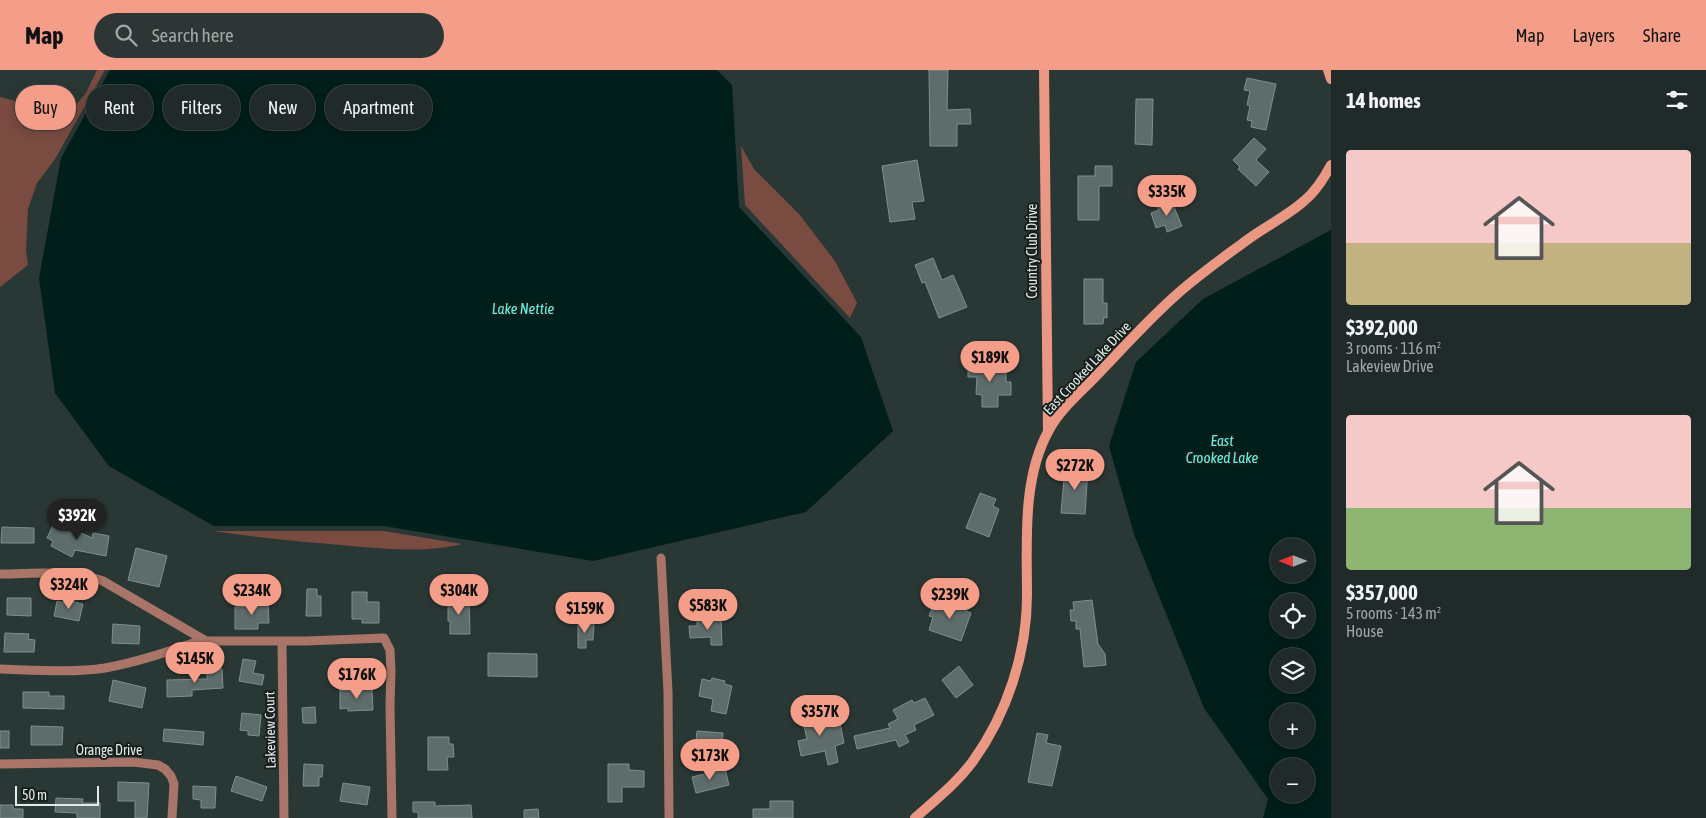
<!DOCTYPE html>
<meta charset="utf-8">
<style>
:root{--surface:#202a28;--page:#2d3634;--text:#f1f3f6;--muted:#a2a7a8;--line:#3d4645;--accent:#f49e89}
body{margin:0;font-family:"Asap Condensed",sans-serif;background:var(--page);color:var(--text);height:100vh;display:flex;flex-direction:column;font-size:19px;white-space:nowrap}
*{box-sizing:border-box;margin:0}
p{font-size:16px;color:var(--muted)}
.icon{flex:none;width:28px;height:28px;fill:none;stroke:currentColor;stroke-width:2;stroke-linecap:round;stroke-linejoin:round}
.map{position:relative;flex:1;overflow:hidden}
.drawer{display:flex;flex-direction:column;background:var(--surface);width:375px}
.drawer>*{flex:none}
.top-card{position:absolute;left:15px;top:15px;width:475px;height:45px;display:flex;gap:10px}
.needle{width:32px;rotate:270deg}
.tools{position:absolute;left:1270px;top:468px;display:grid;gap:10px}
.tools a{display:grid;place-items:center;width:45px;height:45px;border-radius:50%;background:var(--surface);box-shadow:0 2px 12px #0003,0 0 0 1px var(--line);font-size:25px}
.scale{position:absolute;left:15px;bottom:12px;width:84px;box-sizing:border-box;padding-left:5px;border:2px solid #e2ebe9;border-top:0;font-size:14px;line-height:18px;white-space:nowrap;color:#e2ebe9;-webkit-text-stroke:4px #171e1c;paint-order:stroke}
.price{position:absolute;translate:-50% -42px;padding:0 11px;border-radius:18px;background:var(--accent);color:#111;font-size:16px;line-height:32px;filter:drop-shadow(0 1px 2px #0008)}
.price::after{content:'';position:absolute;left:50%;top:30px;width:15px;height:11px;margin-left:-8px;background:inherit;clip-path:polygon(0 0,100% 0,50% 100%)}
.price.on{background:#222;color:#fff}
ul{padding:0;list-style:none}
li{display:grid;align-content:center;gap:10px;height:265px;padding:0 15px}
li span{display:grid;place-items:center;height:155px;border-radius:5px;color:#555}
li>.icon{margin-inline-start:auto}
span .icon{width:90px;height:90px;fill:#fffc;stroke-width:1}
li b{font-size:21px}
h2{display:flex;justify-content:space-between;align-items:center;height:60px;padding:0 15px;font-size:21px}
.tag{padding:0 18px;border-radius:22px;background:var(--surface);box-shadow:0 2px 12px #0003,0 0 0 1px var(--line);font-size:18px;line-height:45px}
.tag.on{background:var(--accent);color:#111}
header{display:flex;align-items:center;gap:30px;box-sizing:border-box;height:70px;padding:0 25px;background:var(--accent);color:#111}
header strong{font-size:24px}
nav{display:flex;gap:28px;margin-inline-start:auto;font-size:18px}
.search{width:350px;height:45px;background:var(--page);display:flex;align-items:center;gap:12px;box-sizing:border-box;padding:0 18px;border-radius:28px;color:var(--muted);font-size:19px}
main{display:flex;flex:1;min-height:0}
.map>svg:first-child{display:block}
.green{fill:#7a4b40}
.water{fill:#001e1a;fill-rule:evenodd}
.building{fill:#5e6d6b;stroke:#7f8f8d}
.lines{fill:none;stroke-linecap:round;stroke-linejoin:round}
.street{stroke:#a87568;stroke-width:9}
.secondary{stroke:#ea9884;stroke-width:10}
.labels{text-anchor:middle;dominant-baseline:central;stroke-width:4;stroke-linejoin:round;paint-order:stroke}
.street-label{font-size:14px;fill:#e2ebe9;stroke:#171e1c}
.water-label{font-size:15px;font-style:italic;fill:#67f1e0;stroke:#171e1c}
</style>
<header>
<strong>Map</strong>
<div class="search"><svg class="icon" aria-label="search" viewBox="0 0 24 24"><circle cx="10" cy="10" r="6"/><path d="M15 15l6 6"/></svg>Search here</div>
<nav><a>Map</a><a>Layers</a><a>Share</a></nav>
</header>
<main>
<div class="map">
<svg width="1331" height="748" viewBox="0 0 1331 748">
<rect width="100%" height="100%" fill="#2a3835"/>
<g class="green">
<polygon points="97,0 105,0 55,89 37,113 28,139 26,181 28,195 0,217 0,27 24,33 41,48 59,52 70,52 70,42 86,23"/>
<polygon points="741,76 754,99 799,144 835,191 857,233 850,248 745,135"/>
<path d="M213 461H384L462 474C427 483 387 479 351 476 305 472 259 468 213 461Z"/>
</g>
<g class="water">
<polygon points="110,0 717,0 732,15 739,137 861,267 893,361 806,442 593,491 384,456 214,456 109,396 55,323 39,208 61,88"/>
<path d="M1331 160V748H1263L1268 729 1204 638 1134 464 1109 376 1136 292 1203 229ZM1279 476H1306V504H1279ZM1279 531H1306V559H1279ZM1279 586H1306V614H1279ZM1279 641H1306V669H1279ZM1279 696H1306V724H1279Z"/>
</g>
<g class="building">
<polygon points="929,0 948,0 947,40 970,39 971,54 957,54 957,76 930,76"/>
<polygon points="1247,8 1276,14 1266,60 1251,57 1252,51 1247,50 1250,36 1247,35 1250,21 1244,20"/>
<polygon points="1136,29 1153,29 1152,75 1135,74"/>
<polygon points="1254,68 1266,79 1256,90 1269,102 1256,116 1238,99 1240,97 1233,90"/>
<polygon points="917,90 924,131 912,132 915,149 890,152 882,96"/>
<polygon points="1095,96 1112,96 1112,116 1099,116 1099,150 1078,150 1078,106 1095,106"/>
<polygon points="1171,130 1182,156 1167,162 1165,155 1156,158 1151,143 1159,140 1157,136"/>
<polygon points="933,188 942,210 953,205 967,237 939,248 925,212 922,213 915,195"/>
<polygon points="1084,209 1103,209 1103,233 1107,233 1107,248 1104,247 1103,254 1084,254"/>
<polygon points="968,294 1006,295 1006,312 1011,312 1011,325 998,325 998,337 982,337 982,325 976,324 977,307 968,307"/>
<polygon points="1065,397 1088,398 1085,444 1061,443"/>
<polygon points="980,423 996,429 993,436 999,439 989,467 966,458"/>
<polygon points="55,451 92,468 93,463 109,466 106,486 75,480 72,487 51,476 53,471 47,468"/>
<polygon points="2,457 34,458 34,473 1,473"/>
<polygon points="136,478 167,486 159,517 128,510"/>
<polygon points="307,519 317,519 317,526 321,526 321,546 306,546"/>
<polygon points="352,522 367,522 367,532 379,532 379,553 362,553 362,549 352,549"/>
<polygon points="7,528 31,528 31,546 7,545"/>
<polygon points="448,529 469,529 470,564 450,564 450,551 448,551"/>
<polygon points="954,529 969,534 966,541 971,543 961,571 929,560 933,547 929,546 934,533 950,539"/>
<polygon points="66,530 83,534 79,551 54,546 57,531 65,533"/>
<polygon points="1092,530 1098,574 1105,584 1106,595 1084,597 1080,559 1076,559 1076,551 1071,551 1070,540 1074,540 1073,532"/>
<polygon points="268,532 269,553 258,553 258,559 235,559 235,537 251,536 251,533"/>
<polygon points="721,549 722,575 711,575 711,567 690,568 689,556 697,556 697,550"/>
<polygon points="578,552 594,553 593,570 586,570 586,578 578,578"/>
<polygon points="113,554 140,556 139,574 112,573"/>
<polygon points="5,563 29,564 28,569 35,570 34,582 4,582"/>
<polygon points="488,583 537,584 537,607 488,606"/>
<polygon points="243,589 256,591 253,603 264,605 262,615 239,611"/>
<polygon points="959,596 973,615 956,628 942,610"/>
<polygon points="222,599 223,618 192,620 192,626 167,627 167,610 207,609 207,600"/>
<polygon points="712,608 725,611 724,614 732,616 726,644 711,641 713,629 699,626 702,609 711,611"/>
<polygon points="113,610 146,618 142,638 109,631"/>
<polygon points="372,619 373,640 348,641 348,638 340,639 340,620"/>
<polygon points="23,622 49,622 49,626 64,626 64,639 23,638"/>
<polygon points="925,628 934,645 914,655 916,660 905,665 909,672 899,677 896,670 857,679 854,666 890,658 888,654 898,649 893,640 912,630 914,633"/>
<polygon points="315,637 316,653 303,653 302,638"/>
<polygon points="821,639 825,657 840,653 844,673 835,676 838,692 828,695 825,681 801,686 798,671 807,669 801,644"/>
<polygon points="242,643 261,645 259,666 248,665 248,661 240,660"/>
<polygon points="31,656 63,657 62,675 31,675"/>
<polygon points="164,659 204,662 203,675 163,671"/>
<rect x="0" y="661" width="9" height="17"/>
<polygon points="697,661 723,663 721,685 695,682"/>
<polygon points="1037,663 1048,665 1046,673 1061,676 1052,716 1028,712"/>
<polygon points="428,667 449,667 449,674 453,674 454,687 447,687 448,700 428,700"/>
<polygon points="304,694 323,695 322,707 319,707 319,716 303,716"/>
<polygon points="608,694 629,694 629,700 644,701 644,717 622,717 622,732 608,732"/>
<polygon points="725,699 729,715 696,723 692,707"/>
<polygon points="236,706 267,717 262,731 231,721"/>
<polygon points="118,712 149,713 147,748 135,748 135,731 118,731"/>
<polygon points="343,713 370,717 367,735 340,731"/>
<polygon points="193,716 216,717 215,738 201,738 201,730 193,729"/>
<polygon points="56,728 83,729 82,733 100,733 100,748 77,748 77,743 55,742"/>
<polygon points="770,731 793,731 793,748 753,748 753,739 770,739"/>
<polygon points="413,732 435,732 435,736 471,735 472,748 418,748 418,742 413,742"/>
<polygon points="0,735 13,735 13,739 23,739 23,748 0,748"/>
<polygon points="538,739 539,748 524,748 524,740"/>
</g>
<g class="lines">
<g class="street">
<polyline points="661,488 668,622 669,748"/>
<path d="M0 504C34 504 71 499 103 511L206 571H306L384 568 390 580 391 600 390 635 392 748"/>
<polyline points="282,572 284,748"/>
<path d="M0 599C33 600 72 603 105 598 138 592 170 581 202 570"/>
<polyline points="0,694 133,692 158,695 165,699 171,706 174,714 172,748"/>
</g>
<g class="secondary">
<polyline points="1044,0 1048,361"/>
<polyline points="1328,0 1331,9"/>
<path d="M915 748C935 730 957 713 973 691 1007 644 1027 583 1027 525 1027 472 1022 408 1049 360 1060 339 1081 322 1097 305 1123 278 1148 250 1175 226 1196 207 1220 190 1243 173 1262 158 1286 147 1304 131 1315 122 1324 108 1331 95"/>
</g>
</g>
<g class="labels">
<g class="street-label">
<text transform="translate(1032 181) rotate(-90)">Country Club Drive</text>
<text transform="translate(1087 298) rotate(-47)">East Crooked Lake Drive</text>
<text transform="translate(270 660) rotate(-91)">Lakeview Court</text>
<text x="109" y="680">Orange Drive</text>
</g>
<g class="water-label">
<text x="523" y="238">Lake Nettie</text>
<text x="1222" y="370">East<tspan x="1222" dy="17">Crooked Lake</tspan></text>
</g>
</g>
</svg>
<div class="tools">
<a><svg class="needle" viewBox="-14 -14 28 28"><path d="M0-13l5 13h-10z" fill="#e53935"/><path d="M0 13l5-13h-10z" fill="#a2a7a8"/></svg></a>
<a><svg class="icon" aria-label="locate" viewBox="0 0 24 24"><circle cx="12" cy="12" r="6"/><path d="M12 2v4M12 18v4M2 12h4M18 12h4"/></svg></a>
<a><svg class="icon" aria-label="layers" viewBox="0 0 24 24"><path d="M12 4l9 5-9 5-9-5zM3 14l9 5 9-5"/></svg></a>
<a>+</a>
<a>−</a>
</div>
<div class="scale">50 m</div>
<b class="price" style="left:1167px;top:147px">$335K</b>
<b class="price" style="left:990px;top:313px">$189K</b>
<b class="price" style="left:1075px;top:421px">$272K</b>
<b class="price on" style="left:77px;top:471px">$392K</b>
<b class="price" style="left:69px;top:540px">$324K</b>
<b class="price" style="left:252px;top:546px">$234K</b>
<b class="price" style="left:459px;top:546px">$304K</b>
<b class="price" style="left:950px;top:550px">$239K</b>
<b class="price" style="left:708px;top:561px">$583K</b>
<b class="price" style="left:585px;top:564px">$159K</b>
<b class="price" style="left:195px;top:614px">$145K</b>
<b class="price" style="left:357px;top:630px">$176K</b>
<b class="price" style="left:820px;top:667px">$357K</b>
<b class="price" style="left:710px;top:711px">$173K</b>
<div class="top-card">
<a class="tag on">Buy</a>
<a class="tag">Rent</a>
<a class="tag">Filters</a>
<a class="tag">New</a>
<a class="tag">Apartment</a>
</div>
</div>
<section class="drawer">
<h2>14 homes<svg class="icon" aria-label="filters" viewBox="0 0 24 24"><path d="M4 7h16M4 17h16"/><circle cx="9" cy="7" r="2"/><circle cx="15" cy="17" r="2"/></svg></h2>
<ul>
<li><span style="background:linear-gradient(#f6c9c9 60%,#c2b280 0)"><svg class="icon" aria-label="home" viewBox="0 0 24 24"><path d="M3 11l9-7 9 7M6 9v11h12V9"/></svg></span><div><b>$392,000</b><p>3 rooms · 116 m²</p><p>Lakeview Drive</p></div></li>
<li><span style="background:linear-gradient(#f6c9c9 60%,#8fb573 0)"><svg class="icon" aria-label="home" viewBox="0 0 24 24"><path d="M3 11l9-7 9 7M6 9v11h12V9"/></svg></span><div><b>$357,000</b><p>5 rooms · 143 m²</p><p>House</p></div></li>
</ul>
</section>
</main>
